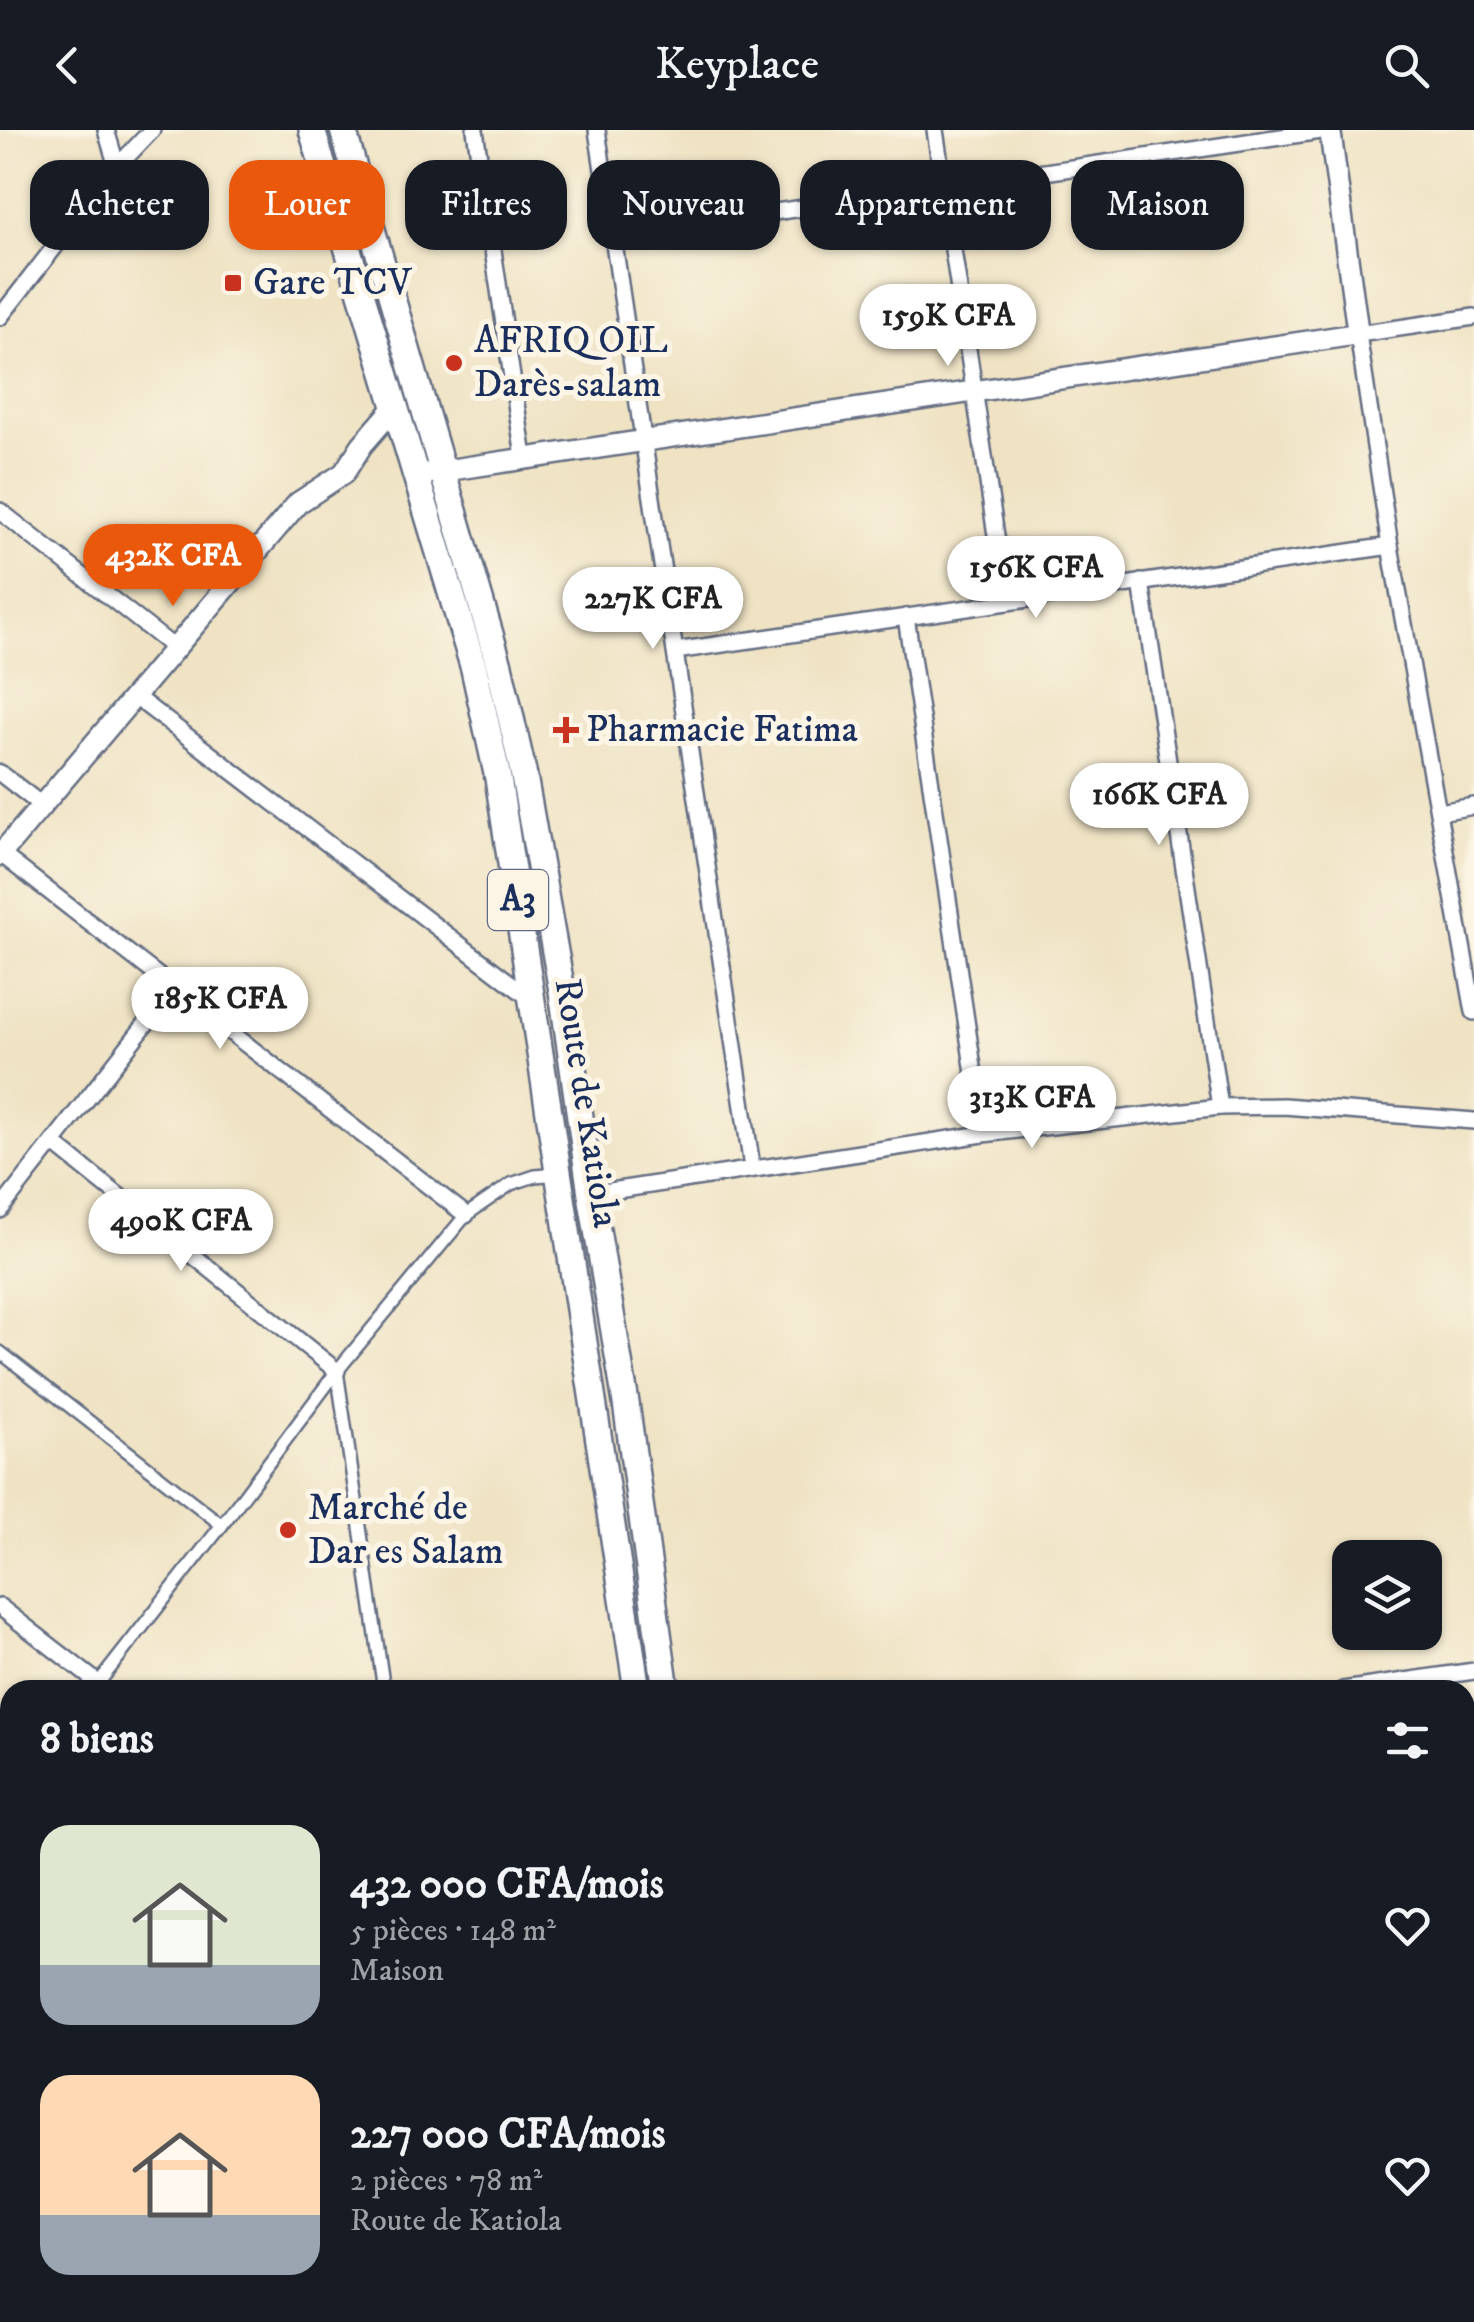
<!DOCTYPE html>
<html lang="fr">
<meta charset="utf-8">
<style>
:root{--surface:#171b24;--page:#20242c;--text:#f1f3f6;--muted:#9ea1a6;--accent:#ea580c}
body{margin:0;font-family:"IM FELL DW Pica",serif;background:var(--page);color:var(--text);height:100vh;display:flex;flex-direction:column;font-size:38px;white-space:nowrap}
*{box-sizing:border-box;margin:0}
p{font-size:32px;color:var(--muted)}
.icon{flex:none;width:55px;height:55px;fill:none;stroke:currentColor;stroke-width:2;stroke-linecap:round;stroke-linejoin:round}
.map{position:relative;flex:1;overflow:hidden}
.details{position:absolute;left:0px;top:1550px;width:1475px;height:642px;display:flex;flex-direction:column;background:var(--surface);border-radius:30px 30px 0 0;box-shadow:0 2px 8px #0004}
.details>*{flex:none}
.top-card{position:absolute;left:30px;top:30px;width:1415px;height:90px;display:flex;gap:20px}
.fabs{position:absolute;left:1332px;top:1410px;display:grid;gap:20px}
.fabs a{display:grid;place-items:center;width:110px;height:110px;border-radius:20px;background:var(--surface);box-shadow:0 2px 8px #0004;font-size:50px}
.price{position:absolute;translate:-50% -85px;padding:0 22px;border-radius:35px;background:#fff;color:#222;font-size:32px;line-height:65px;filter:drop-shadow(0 2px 5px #0008)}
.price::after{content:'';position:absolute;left:50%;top:60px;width:30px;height:22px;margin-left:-15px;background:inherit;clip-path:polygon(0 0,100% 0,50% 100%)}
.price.selected{background:var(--accent);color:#fff}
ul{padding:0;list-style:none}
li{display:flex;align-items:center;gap:30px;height:250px;padding:0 40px}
li span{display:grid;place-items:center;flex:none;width:280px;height:200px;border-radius:30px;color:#555}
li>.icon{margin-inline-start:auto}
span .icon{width:120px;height:120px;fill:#fffc;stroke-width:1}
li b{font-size:42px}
h2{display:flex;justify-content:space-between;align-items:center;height:120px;padding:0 40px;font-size:42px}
.tag{padding:0 35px;border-radius:30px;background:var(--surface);box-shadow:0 2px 8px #0004;font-size:35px;line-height:90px}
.tag.selected{background:var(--accent);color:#fff}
header{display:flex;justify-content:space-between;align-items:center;height:130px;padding:0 40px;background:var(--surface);font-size:45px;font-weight:600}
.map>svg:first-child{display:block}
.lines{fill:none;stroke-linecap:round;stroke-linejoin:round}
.pedestrian-casing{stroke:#656e82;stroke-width:16}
.minor-casing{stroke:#656e82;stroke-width:20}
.tertiary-casing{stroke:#656e82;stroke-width:25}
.trunk-casing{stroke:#656e82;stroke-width:30}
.pedestrian{stroke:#fff;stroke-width:11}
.minor{stroke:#fff;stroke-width:15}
.tertiary{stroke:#fff;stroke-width:20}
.trunk{stroke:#fff;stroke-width:25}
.poi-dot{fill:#c8321e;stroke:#fcf5e5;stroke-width:4}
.labels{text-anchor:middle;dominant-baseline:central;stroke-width:10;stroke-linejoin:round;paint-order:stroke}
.shield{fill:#fcf5e5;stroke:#5e6a86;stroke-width:2.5}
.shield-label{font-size:35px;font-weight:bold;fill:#1b2f5e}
.poi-label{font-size:38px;fill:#1b2f5e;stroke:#fcf5e5;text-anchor:start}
.street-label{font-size:38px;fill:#1b2f5e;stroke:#fcf5e5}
</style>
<header><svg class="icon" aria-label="back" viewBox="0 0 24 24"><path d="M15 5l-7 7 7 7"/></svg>Keyplace<svg class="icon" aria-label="search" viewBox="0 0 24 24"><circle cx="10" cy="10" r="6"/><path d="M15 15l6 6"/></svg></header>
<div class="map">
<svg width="1474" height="2192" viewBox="0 0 1474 2192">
<rect width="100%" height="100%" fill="#fcf5e5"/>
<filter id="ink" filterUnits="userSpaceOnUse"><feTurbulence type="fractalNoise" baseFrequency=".01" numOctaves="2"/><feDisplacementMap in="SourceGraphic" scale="20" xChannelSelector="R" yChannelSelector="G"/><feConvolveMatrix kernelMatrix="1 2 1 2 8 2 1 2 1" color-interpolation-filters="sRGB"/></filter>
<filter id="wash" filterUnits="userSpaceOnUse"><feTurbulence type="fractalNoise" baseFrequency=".0048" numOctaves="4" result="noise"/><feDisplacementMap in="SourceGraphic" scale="40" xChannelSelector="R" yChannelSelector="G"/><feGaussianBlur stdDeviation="2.25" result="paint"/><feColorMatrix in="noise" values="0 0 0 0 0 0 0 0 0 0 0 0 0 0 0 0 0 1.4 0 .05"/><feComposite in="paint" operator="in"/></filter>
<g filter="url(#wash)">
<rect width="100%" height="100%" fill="#efe3c4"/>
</g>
<g filter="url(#ink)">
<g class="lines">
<defs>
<g id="pedestrian">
<polyline points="0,1222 222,1395"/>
<polyline points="337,1241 384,1560"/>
<polyline points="93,1560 222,1395 337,1241 466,1085 511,1054 535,1046 559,1044"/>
<polyline points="0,1681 10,1668"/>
<polyline points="0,1709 10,1708"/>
</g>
<g id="minor">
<polyline points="106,0 117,37"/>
<polyline points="475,0 524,327"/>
<polyline points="597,0 752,1037"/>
<polyline points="935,0 1006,472"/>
<polyline points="613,106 1328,0"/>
<polyline points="0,187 117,37 152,0"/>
<polyline points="1474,187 1358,204 1390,416 1474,882"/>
<polyline points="0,381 173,517"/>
<polyline points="1141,452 1220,977"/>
<polyline points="906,487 983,1004"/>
<polyline points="675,521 1390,416"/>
<polyline points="133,565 531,869"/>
<polyline points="0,643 40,674"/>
<polyline points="1439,682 1474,676"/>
<polyline points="1,724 466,1085"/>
<polyline points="53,1013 337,1241"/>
<polyline points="591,1064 983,1004 1220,977 1284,976 1474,991"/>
<polyline points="0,1080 174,858"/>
<polyline points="0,1477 98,1553"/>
<polyline points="1343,1560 1474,1541"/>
<polyline points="0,1849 10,1857"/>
<polyline points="1465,2114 1474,2113"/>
<polyline points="550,2182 551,2192"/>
<polyline points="1130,2182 1131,2192"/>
<polyline points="1429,2182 1430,2192"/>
<polyline points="279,2192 280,2182"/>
<polyline points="928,2192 993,2182"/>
</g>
<g id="tertiary">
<polyline points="429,343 1358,204 1330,0"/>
<polyline points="0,725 298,373 344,343 362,315 395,277"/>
</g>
<g id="trunk">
<polyline points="312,0 474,539 498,648 637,1560"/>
<polyline points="343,0 499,535 524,646 562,861 591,1064 626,1273 666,1560"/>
<polyline points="727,2182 729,2192"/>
<polyline points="759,2182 761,2192"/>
</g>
</defs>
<use href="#pedestrian" class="pedestrian-casing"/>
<use href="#minor" class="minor-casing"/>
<use href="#tertiary" class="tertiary-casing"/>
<use href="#trunk" class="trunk-casing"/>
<use href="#pedestrian" class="pedestrian"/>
<use href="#minor" class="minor"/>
<use href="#tertiary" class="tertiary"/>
<use href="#trunk" class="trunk"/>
</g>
</g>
<g class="poi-dot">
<rect x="223" y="143" width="20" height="20" rx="5"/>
<circle cx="454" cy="233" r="10"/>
<path d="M561 585h10v10h10v10h-10v10h-10v-10h-10v-10h10z"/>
<circle cx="288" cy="1400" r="10"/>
</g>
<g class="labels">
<rect class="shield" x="488" y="740" width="60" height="60" rx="8"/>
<g class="shield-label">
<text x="518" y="770">A3</text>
</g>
<g class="poi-label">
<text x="253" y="153">Gare TCV</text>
<text x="474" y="211">AFRIQ OIL<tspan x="474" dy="44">Darès-salam</tspan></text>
<text x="586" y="600">Pharmacie Fatima</text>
<text x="308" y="1378">Marché de<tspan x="308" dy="44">Dar es Salam</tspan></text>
</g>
<g class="street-label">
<text transform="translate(586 973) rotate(81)">Route de Katiola</text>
</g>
</g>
</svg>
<div class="fabs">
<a><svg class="icon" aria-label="layers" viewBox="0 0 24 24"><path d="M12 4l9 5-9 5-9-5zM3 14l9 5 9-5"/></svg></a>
</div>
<b class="price" style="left:948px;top:239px">159K CFA</b>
<b class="price selected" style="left:173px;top:479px">432K CFA</b>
<b class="price" style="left:1036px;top:491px">156K CFA</b>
<b class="price" style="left:653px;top:522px">227K CFA</b>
<b class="price" style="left:1159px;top:718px">166K CFA</b>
<b class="price" style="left:220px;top:922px">185K CFA</b>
<b class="price" style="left:1032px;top:1021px">313K CFA</b>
<b class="price" style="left:181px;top:1144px">490K CFA</b>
<div class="top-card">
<a class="tag">Acheter</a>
<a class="tag selected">Louer</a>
<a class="tag">Filtres</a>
<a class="tag">Nouveau</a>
<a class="tag">Appartement</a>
<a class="tag">Maison</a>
</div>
<section class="details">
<h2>8 biens<svg class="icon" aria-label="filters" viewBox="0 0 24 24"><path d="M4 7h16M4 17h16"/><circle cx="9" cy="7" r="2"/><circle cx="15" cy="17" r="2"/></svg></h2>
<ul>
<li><span style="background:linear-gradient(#dfe7d0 70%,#9aa5b1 0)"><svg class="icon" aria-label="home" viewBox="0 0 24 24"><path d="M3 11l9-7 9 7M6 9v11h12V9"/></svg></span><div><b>432 000 CFA/mois</b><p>5 pièces · 148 m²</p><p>Maison</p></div><svg class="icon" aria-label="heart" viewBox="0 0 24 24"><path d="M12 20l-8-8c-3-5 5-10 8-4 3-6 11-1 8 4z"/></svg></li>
<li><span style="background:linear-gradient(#ffd9b3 70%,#9aa5b1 0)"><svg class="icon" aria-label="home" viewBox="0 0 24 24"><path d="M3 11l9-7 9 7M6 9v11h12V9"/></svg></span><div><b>227 000 CFA/mois</b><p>2 pièces · 78 m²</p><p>Route de Katiola</p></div><svg class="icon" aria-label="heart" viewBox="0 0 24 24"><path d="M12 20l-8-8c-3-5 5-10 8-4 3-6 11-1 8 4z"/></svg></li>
</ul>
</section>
</div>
